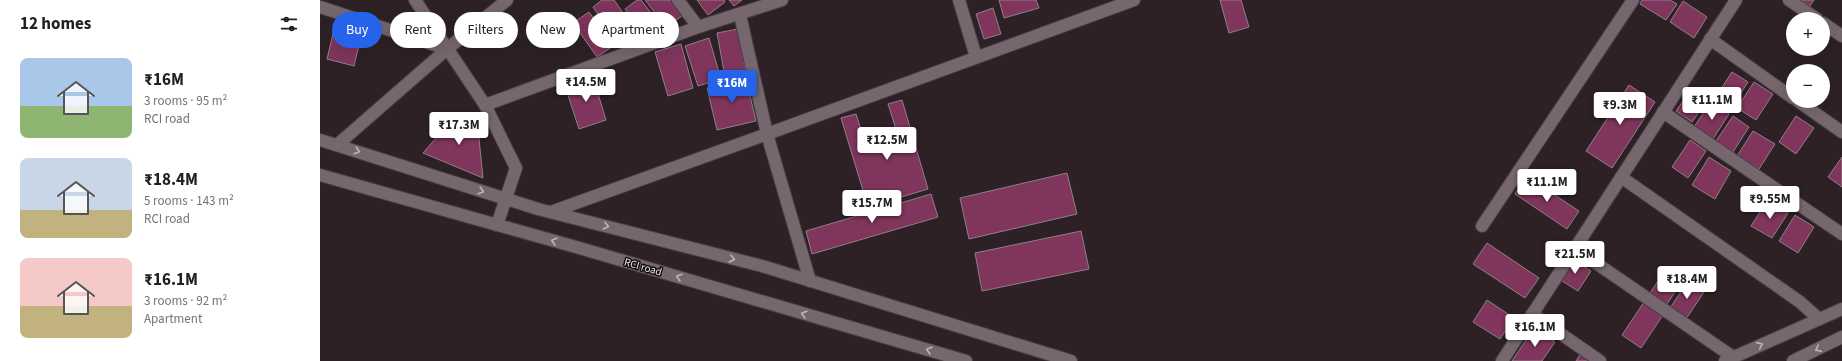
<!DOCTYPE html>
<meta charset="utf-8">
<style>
:root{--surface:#fff;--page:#f6f6f6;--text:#202124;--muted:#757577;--accent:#2563eb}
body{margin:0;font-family:"Source Sans 3",sans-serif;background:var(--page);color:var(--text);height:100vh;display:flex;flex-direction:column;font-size:15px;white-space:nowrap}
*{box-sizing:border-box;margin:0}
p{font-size:13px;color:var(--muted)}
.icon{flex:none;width:22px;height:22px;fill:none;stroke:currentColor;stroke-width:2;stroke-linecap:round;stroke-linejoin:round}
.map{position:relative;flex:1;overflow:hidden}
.drawer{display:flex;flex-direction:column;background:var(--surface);width:320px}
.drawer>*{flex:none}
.banner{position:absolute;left:12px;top:12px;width:380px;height:36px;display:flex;gap:8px}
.tools{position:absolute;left:1466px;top:12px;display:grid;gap:8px}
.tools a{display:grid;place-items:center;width:44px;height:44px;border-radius:50%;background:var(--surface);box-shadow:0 4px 16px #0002;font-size:20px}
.price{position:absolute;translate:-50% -34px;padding:0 9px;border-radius:4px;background:#fff;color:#222;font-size:13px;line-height:26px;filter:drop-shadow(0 1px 2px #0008)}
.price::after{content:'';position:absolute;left:50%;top:24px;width:12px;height:9px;margin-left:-6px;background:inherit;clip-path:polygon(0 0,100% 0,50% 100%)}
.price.on{background:var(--accent);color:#fff}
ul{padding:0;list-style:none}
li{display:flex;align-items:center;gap:12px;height:100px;padding:0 20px}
li span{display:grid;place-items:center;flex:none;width:112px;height:80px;border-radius:8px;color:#555}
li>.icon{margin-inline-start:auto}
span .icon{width:48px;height:48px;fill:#fffc;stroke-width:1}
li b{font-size:17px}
h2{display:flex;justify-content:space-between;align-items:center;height:48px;padding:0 20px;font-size:17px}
.chip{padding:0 14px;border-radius:18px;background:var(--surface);box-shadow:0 4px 16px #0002;font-size:14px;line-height:36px}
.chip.on{background:var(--accent);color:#fff}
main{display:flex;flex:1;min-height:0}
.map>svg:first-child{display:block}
.building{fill:#7f355c;stroke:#8f8087}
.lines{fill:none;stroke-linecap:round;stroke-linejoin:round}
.minor-casing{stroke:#493f44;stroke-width:14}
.minor{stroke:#75676d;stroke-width:12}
.oneway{stroke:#beb4b8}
.labels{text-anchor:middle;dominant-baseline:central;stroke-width:3;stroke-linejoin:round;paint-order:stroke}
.street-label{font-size:11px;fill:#efe7ea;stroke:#110c0f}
</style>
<main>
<section class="drawer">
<h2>12 homes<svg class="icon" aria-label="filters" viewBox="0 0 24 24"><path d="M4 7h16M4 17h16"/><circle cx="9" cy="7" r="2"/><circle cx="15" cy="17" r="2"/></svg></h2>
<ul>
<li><span style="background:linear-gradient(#a9c7e8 60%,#8fb573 0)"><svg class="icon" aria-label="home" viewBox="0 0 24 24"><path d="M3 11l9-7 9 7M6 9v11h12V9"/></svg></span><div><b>₹16M</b><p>3 rooms · 95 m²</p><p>RCI road</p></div></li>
<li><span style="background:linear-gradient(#c9d6e8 65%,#c2b280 0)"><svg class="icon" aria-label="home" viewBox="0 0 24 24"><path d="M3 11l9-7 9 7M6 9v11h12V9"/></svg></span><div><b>₹18.4M</b><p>5 rooms · 143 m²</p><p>RCI road</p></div></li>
<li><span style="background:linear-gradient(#f6c9c9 60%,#c2b280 0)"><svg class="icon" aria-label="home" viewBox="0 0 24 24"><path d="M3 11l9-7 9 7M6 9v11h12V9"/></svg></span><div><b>₹16.1M</b><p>3 rooms · 92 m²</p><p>Apartment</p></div></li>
</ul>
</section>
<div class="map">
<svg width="1522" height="361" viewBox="0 0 1522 361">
<rect width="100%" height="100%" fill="#2d2126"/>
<g class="building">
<polygon points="282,0 294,0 308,20 291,33 273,7"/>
<polygon points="317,0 321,0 342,27 327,39 305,9"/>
<polygon points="325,0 354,0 365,14 346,27"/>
<polygon points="377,0 404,0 405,2 388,15"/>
<polygon points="409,0 422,0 414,6"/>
<polygon points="679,0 716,0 719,8 684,18"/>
<polygon points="900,0 921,0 929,27 909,33"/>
<polygon points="1322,0 1350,0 1357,4 1346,20 1320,4"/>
<polygon points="1481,0 1494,0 1490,6"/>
<polygon points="1363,1 1387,17 1374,38 1350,22"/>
<polygon points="673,8 681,34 664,39 656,14"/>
<polygon points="269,12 293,46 277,57 253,23"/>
<polygon points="17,17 44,24 34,66 7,59"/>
<polygon points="418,29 426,73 405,77 397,33"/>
<polygon points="389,38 401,79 378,86 365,46"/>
<polygon points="361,44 373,88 348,96 335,52"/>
<polygon points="1412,72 1428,82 1411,108 1395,98"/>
<polygon points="273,77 286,120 259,129 245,86"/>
<polygon points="426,79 436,121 397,130 387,88"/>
<polygon points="1434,82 1453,94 1436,120 1417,108"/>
<polygon points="1309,85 1335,102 1292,168 1266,151"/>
<polygon points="1370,91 1386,102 1372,122 1356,111"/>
<polygon points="582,100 608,189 548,207 521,118 536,114 547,149 579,139 568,104"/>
<polygon points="1391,102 1409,114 1393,139 1374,127"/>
<polygon points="135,116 157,119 163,178 103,153"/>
<polygon points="1413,116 1429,127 1413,152 1396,141"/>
<polygon points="1476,116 1494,128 1476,154 1459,142"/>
<polygon points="1433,131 1455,144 1439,169 1417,156"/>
<polygon points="1370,140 1386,151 1368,178 1352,167"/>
<polygon points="1389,157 1411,171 1395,199 1372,185"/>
<polygon points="1522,157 1522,187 1508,177"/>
<polygon points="747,173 757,214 649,239 640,198"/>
<polygon points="1206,176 1259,211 1247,229 1195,194"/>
<polygon points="611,194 618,217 492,254 486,231"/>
<polygon points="1447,201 1468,213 1452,238 1431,226"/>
<polygon points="1475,215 1494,227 1478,253 1459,241"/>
<polygon points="761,231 769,269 662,291 655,253"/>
<polygon points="1167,243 1219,278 1205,298 1153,264"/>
<polygon points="1252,259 1271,271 1258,291 1239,279"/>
<polygon points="1348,266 1365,277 1347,304 1330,293"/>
<polygon points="1368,281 1384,292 1366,319 1350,308"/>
<polygon points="1167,300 1194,318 1180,339 1153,322"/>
<polygon points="1324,302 1343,315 1321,348 1302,335"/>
<polygon points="1214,328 1235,342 1222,361 1192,361"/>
<polygon points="1261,353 1271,361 1256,361"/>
</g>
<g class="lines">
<defs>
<g id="minor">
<polyline points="95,0 165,105 196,168 177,225"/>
<polyline points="358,0 378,27"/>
<polyline points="639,0 656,57"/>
<polyline points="1469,0 1497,19"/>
<polyline points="0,7 127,49"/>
<polyline points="420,15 447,134 814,0"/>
<polyline points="1503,23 1522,36"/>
<polyline points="1390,39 1473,98"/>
<polyline points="1478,101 1522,132"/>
<polyline points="165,105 378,27 462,0"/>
<polyline points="1343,112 1522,234"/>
<polyline points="0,140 218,209 442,266 751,361"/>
<polyline points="17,145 127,49 187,0"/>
<polyline points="0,175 256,247 646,361"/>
<polyline points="1301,177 1480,302 1499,319"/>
<polyline points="231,212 447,134 490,281"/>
<polyline points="1162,226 1313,0"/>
<polyline points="1254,248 1413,357"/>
<polyline points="1212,314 1280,361"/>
<polyline points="1182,361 1416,0"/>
<polyline points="1405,361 1522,309"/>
<polyline points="1473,361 1522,337"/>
</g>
</defs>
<use href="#minor" class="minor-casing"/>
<use href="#minor" class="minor"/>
</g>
<defs><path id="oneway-chevron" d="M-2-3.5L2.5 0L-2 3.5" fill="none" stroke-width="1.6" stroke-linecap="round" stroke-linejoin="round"/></defs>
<g class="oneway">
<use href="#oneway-chevron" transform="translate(37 151) rotate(17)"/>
<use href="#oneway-chevron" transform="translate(161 191) rotate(17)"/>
<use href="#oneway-chevron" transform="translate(286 226) rotate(14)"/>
<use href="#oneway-chevron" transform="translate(234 241) rotate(-164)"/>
<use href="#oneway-chevron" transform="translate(412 259) rotate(14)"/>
<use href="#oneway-chevron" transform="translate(359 277) rotate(-164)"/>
<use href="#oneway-chevron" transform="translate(484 314) rotate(-164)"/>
<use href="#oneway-chevron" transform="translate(1440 345) rotate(-24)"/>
<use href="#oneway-chevron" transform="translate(1498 349) rotate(154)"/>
<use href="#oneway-chevron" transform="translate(609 350) rotate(-164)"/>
</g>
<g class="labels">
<g class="street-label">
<text transform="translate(323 267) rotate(16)">RCI road</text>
</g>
</g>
</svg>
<div class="tools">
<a>+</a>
<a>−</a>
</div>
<b class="price" style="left:266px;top:103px">₹14.5M</b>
<b class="price on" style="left:412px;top:104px">₹16M</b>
<b class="price" style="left:1392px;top:121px">₹11.1M</b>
<b class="price" style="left:1300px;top:126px">₹9.3M</b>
<b class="price" style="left:139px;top:146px">₹17.3M</b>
<b class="price" style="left:567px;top:161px">₹12.5M</b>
<b class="price" style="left:1227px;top:203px">₹11.1M</b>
<b class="price" style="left:1450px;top:220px">₹9.55M</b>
<b class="price" style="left:552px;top:224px">₹15.7M</b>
<b class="price" style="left:1255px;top:275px">₹21.5M</b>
<b class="price" style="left:1367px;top:300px">₹18.4M</b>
<b class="price" style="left:1215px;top:348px">₹16.1M</b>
<div class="banner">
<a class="chip on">Buy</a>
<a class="chip">Rent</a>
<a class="chip">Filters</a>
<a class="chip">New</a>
<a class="chip">Apartment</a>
</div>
</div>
</main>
